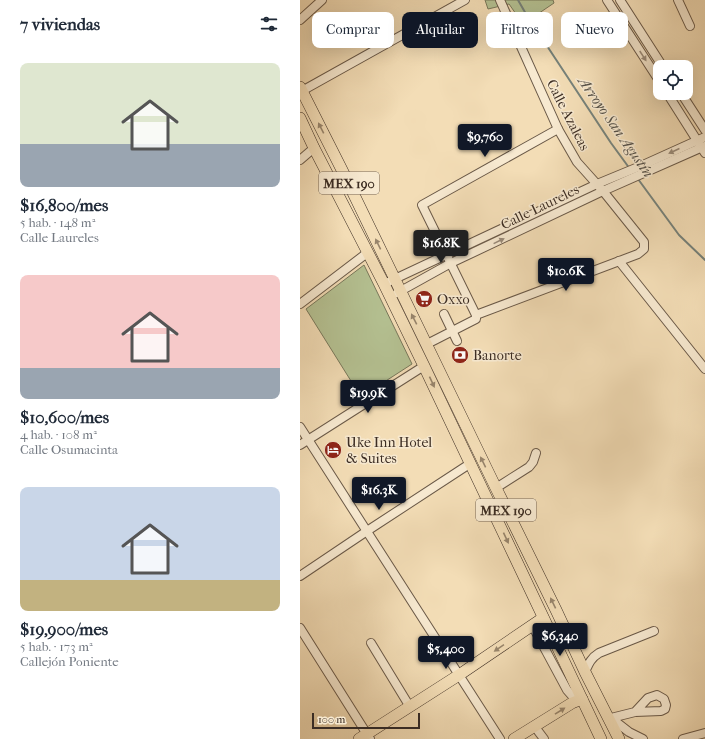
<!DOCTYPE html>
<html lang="es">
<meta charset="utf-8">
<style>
:root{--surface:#fff;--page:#f6f6f7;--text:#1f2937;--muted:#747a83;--accent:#111827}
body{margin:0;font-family:"IM FELL French Canon",serif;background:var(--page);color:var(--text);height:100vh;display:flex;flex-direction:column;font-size:15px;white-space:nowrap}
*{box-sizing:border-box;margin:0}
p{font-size:13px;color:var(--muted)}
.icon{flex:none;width:22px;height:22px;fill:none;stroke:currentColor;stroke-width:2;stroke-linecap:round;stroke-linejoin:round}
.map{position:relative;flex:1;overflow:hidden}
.panel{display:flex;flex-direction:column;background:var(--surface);width:300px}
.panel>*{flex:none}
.top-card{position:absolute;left:12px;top:12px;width:333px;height:36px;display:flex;gap:8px}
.fabs{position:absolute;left:353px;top:60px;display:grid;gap:8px}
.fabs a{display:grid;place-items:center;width:40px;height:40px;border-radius:8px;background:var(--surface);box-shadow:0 4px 16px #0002;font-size:20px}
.scale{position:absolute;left:12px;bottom:10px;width:108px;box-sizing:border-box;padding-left:4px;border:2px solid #3c2d23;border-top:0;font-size:11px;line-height:14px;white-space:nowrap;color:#3c2d23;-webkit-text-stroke:3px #f7e9d0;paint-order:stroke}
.price{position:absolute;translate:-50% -34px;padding:0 9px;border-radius:4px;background:var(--accent);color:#fff;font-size:13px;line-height:26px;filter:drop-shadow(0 1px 2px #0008)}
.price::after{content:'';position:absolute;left:50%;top:24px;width:12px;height:9px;margin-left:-6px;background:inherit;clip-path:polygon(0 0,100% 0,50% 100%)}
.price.current{background:#222;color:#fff}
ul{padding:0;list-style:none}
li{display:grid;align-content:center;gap:8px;height:212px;padding:0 20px}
li span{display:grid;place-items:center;height:124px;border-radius:8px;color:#555}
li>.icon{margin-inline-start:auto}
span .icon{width:72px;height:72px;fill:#fffc;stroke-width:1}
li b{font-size:17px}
h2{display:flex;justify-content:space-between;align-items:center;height:48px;padding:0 20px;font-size:17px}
.chip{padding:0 14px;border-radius:8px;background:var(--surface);box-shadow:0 4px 16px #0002;font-size:14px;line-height:36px}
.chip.current{background:var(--accent);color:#fff}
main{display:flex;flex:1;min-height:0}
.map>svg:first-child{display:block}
.green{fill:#b5c293;stroke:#78785b}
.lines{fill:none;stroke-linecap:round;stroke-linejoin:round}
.stream{stroke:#76827b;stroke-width:2}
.minor-casing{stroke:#6a5948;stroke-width:10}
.major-casing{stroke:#3c2d23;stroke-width:12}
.minor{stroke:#f7e9d0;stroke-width:8}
.major{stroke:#f3ddb6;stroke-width:11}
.oneway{fill:#9a8b7a}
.oneway2{fill:#98856c}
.labels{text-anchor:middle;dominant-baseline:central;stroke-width:3;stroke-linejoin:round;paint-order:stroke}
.shield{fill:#f7e9d0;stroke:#746557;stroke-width:1}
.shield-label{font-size:13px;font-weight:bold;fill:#3c2d23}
.street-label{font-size:14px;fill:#3c2d23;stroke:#f7e9d0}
.poi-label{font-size:14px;fill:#3c2d23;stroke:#f7e9d0;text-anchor:start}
.water-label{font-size:15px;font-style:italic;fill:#545048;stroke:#f7e9d0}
</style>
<main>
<section class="panel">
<h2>7 viviendas<svg class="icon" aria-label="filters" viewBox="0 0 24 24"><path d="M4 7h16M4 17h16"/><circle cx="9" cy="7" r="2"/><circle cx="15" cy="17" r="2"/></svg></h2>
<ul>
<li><span style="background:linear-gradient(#dfe7d0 65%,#9aa5b1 0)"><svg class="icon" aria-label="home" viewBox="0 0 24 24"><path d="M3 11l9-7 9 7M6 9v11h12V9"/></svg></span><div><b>$16,800/mes</b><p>5 hab. · 148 m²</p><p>Calle Laureles</p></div></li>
<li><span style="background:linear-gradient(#f6c9c9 75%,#9aa5b1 0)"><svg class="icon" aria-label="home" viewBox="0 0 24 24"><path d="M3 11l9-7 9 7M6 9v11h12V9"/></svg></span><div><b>$10,600/mes</b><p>4 hab. · 108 m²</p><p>Calle Osumacinta</p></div></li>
<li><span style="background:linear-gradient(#c9d6e8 75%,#c2b280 0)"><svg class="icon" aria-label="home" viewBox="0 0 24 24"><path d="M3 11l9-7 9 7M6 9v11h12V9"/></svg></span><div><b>$19,900/mes</b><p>5 hab. · 173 m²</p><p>Callejón Poniente</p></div></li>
</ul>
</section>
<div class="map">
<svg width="405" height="739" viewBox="0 0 405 739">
<rect width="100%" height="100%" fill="#f3ddb6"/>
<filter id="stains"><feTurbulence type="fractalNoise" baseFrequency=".005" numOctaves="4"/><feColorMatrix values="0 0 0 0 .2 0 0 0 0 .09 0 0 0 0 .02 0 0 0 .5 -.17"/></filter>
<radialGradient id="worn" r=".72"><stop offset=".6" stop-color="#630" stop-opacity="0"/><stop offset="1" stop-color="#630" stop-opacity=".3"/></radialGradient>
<g class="green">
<polygon points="185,0 253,0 254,3 223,24 209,4 188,9"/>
<polygon points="64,265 112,364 61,397 6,309"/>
</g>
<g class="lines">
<g class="stream">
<polyline points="218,0 226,14 311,143 330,169"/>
<polyline points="338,179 379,235 405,260"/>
</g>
<defs>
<g id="minor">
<polyline points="307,0 360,82"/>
<polyline points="320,0 363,67"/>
<polyline points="378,0 390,26"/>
<polyline points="0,20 22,0"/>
<polyline points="0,92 165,0"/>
<polyline points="367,93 405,153"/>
<polyline points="381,93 405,130"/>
<polyline points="0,160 14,148"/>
<polyline points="319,261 405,369"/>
<polyline points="84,284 297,184 343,165 405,137"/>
<polyline points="97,293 151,263 303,191 405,146"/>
<polyline points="0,304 67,253"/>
<polyline points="144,314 157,341"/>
<polyline points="176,315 338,254 344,249 344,242 303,191 277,162 258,129 200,0"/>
<polyline points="176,315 122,205 258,129"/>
<polyline points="127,344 176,319 176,315"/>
<polyline points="0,427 200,739"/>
<polyline points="0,445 124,366"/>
<polyline points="196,488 229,467 233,462 236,453"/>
<polyline points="0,576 67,531 171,463"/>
<polyline points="232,625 267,690 274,698 282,699"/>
<polyline points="0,628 70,739"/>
<polyline points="71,643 110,707"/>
<path d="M285 672C289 663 291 658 299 653L354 631"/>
<polyline points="311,718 329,732 343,739"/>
<polyline points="312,725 311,718 335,712 361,711 365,709 366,705 364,699 357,695 348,698 335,712"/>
<polyline points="235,727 244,739"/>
<polyline points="383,739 405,733"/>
</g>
<g id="major">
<polyline points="0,87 42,170 196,488 256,610 285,672 319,739"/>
<polyline points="0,118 14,148 84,284 124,366 282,699 301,739"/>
<polyline points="59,739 159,675 243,618"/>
<polyline points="214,739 272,703 282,699"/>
</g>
</defs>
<use href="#minor" class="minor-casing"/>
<use href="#major" class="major-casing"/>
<use href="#minor" class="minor"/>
<use href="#major" class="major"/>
</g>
<defs><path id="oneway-solid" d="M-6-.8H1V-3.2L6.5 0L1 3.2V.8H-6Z"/></defs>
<g class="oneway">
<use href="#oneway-solid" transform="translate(343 56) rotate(57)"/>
<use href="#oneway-solid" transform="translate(374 151) rotate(155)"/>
<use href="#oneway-solid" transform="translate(199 241) rotate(-26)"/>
</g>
<g class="oneway2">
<use href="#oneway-solid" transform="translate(21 128) rotate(-117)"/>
<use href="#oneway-solid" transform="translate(78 244) rotate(-116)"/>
<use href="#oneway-solid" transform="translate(114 319) rotate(-117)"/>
<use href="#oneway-solid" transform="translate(132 382) rotate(65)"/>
<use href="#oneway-solid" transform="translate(183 462) rotate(-116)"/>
<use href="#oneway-solid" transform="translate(206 538) rotate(65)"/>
<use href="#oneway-solid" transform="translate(253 603) rotate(-116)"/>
<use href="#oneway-solid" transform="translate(199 648) rotate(146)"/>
<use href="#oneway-solid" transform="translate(260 711) rotate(-32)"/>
</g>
<defs>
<symbol id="supermarket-disc" viewBox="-11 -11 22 22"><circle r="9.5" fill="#8f2418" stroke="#f7e9d0"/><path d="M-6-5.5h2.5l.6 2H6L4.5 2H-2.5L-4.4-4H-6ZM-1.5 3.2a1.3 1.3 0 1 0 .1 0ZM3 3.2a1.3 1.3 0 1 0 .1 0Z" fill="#fff"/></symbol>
<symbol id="bank-disc" viewBox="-11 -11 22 22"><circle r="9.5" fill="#8f2418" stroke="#f7e9d0"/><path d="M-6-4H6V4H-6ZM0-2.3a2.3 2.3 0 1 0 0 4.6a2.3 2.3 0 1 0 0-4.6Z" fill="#fff"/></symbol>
<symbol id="hotel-disc" viewBox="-11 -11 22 22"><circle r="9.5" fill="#8f2418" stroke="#f7e9d0"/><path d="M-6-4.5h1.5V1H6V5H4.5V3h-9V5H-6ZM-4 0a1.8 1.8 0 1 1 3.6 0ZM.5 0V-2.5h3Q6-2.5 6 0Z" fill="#fff"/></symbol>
</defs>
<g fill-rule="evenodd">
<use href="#supermarket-disc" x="114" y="289" width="20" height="20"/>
<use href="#bank-disc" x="150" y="345" width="20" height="20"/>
<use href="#hotel-disc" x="23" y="440" width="20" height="20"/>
</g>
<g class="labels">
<g class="shield">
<rect x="19" y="172" width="60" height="22" rx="3"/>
<rect x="176" y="499" width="60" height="22" rx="3"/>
</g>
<g class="shield-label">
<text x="49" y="183">MEX 190</text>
<text x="206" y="510">MEX 190</text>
</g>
<g class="street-label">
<text transform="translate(268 115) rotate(63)">Calle Azaleas</text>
<text transform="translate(240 207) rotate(-26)">Calle Laureles</text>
</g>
<g class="poi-label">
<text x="137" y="299">Oxxo</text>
<text x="173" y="355">Banorte</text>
<text x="46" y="442">Uke Inn Hotel<tspan x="46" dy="16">&amp; Suites</tspan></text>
</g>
<g class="water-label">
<text transform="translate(316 127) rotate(55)">Arroyo San Agustín</text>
</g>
</g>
<rect width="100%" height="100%" filter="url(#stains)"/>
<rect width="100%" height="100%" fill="url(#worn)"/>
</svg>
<div class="fabs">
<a><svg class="icon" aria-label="locate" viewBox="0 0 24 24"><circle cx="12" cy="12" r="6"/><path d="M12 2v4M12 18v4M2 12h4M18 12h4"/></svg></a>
</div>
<div class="scale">100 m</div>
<b class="price" style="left:185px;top:158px">$9,760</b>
<b class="price current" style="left:141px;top:264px">$16.8K</b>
<b class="price" style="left:266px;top:292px">$10.6K</b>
<b class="price" style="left:68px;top:414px">$19.9K</b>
<b class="price" style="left:79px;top:511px">$16.3K</b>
<b class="price" style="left:260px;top:657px">$6,340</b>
<b class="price" style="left:146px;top:670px">$5,400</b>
<div class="top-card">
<a class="chip">Comprar</a>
<a class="chip current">Alquilar</a>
<a class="chip">Filtros</a>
<a class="chip">Nuevo</a>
</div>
</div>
</main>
